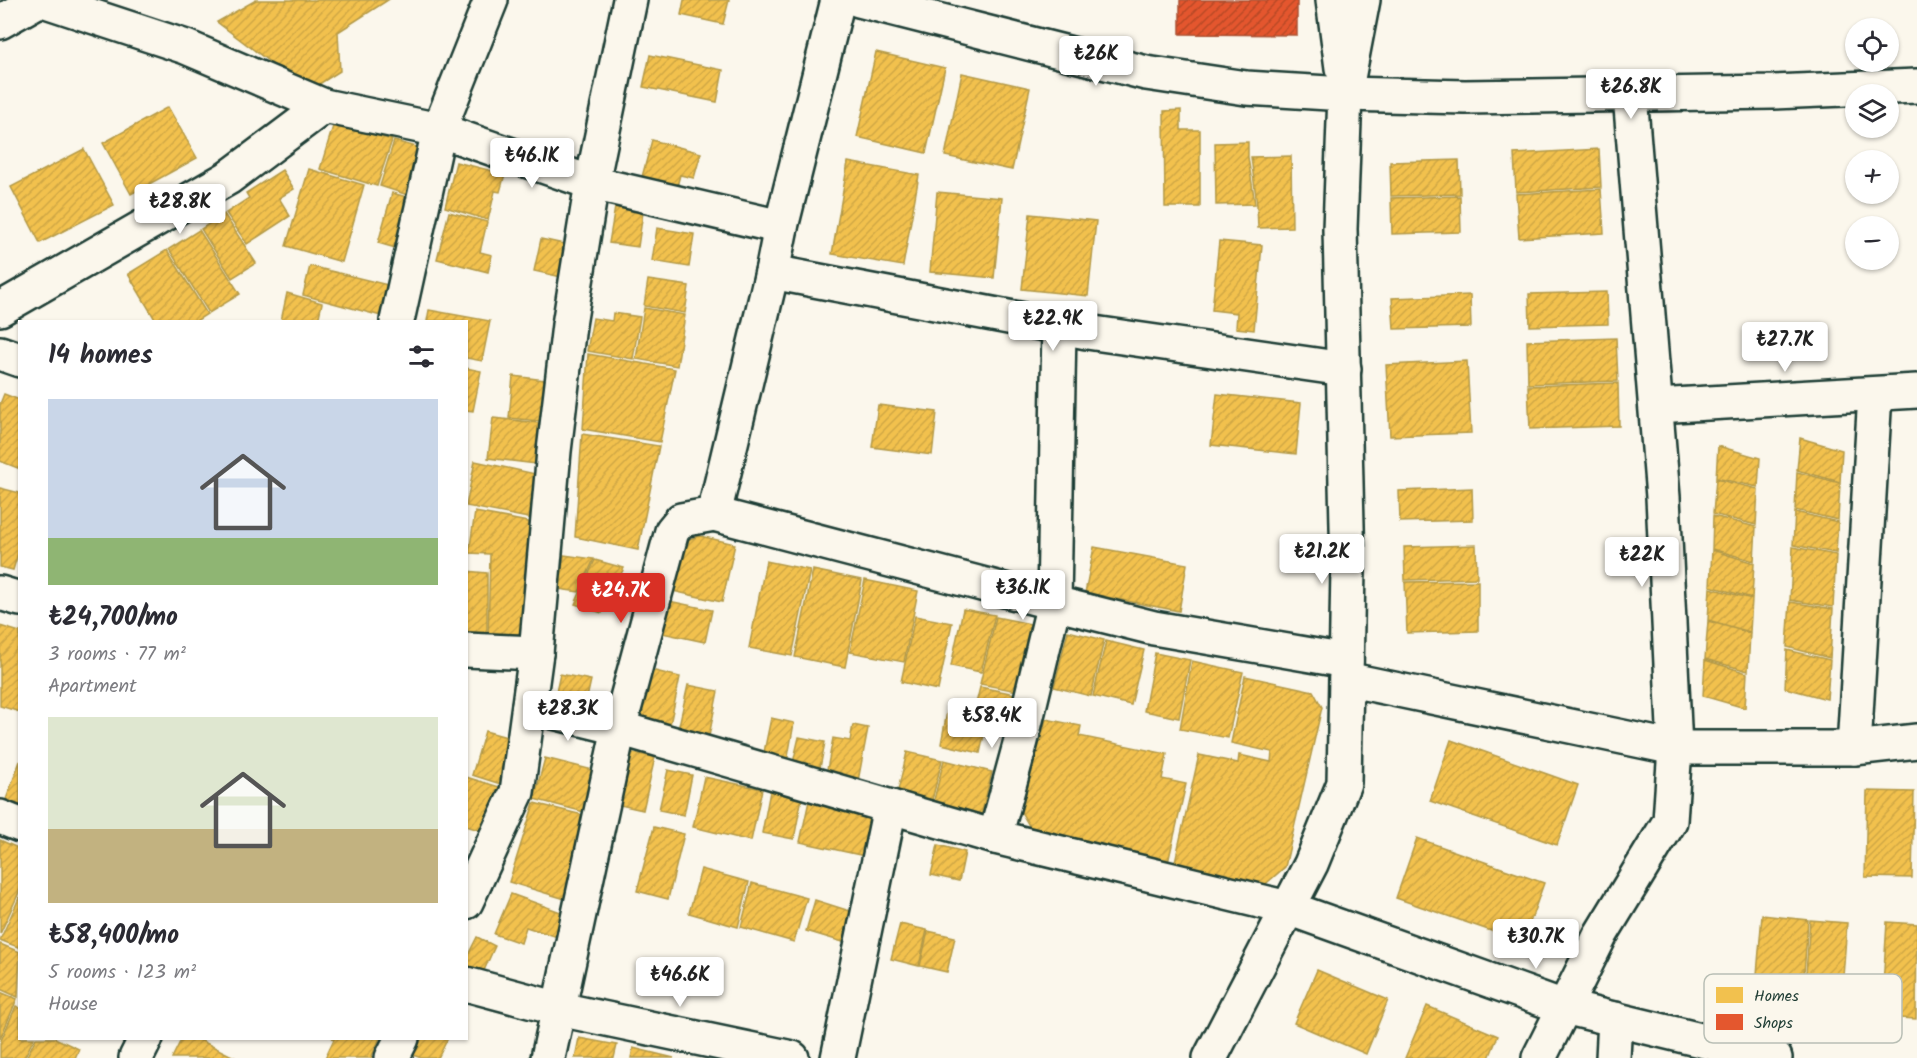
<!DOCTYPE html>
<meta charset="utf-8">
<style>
:root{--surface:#fff;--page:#f2f2f3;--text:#2b2b33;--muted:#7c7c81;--accent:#d93025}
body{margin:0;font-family:Kalam,sans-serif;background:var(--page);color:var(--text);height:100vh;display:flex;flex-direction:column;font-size:22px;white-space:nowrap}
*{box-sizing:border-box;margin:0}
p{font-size:20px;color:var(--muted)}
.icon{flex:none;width:33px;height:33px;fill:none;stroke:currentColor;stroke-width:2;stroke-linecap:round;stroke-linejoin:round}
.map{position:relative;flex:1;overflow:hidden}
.side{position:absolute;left:18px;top:320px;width:450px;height:720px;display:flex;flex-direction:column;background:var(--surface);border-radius:0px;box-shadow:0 2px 4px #0004}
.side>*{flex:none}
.controls{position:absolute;left:1845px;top:18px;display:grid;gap:12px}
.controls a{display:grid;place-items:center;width:54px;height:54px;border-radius:50%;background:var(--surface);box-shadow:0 2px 4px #0004;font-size:30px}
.price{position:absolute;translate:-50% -51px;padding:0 14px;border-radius:6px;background:#fff;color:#222;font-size:20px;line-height:39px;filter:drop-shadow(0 2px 3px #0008)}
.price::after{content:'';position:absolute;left:50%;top:36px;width:18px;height:14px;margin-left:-9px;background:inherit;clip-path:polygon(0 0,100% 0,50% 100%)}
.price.selected{background:var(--accent);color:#fff}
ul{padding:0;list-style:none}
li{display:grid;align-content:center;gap:12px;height:318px;padding:0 30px}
li span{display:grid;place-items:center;height:186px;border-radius:0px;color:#555}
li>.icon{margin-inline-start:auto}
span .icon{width:108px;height:108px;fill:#fffc;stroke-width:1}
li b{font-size:26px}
h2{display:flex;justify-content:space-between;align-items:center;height:72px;padding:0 30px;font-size:26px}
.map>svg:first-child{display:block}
.homes{fill:url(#homes-hatch);stroke:#b39946;stroke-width:1.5}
.shops{fill:url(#shops-hatch);stroke:#a94f30;stroke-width:1.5}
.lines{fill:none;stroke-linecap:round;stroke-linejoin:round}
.minor-casing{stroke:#1f3d34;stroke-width:38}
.minor{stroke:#fbf7ec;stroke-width:33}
.key{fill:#fbf7ec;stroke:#b9bfb5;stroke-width:1.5}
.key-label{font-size:16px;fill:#1f3d34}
</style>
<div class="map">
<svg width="1917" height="1058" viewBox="0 0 1917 1058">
<defs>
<pattern id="homes-hatch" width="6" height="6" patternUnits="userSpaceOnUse" patternTransform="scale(1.5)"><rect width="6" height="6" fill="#f2c14e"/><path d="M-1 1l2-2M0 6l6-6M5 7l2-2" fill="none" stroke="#cfa745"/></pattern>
<pattern id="shops-hatch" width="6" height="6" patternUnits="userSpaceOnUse" patternTransform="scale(1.5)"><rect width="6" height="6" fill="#e4572e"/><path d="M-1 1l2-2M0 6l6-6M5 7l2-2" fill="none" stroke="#b84928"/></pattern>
</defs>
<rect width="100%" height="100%" fill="#fbf7ec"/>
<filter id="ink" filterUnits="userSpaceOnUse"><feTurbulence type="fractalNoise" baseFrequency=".0167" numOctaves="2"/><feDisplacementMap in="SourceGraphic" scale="12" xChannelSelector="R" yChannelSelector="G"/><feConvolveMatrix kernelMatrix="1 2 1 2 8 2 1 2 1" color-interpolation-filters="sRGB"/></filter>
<g filter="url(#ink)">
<g class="homes">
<polygon points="256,0 388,0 338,32 340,71 308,91 217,22"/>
<polygon points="684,0 729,0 723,24 681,15"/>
<polygon points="876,52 945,68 926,153 857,137"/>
<polygon points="650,55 723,70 717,102 643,87"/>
<polygon points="962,73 1030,88 1012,170 945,156"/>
<polygon points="168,107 197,158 131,194 103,143"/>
<polygon points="1181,110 1181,130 1200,130 1200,207 1165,207 1164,111"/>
<polygon points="334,123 392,140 377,186 320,169"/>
<polygon points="652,140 701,153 694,178 680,175 674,197 639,188"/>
<polygon points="394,141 428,150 414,197 380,186"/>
<polygon points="1248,142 1248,157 1255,204 1216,205 1215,143"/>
<polygon points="84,149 114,205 40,243 11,187"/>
<polygon points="1599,149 1601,187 1516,192 1514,154"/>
<polygon points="1291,156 1292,227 1258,228 1257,205 1251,157"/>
<polygon points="1459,160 1460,194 1391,196 1390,162"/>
<polygon points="456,162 505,174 500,192 495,191 488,220 445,207"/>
<polygon points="848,162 919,175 903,266 832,254"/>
<polygon points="309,169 364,185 342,262 286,246"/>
<polygon points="282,170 294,189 279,198 290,216 247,244 226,213 249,198 246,193"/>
<polygon points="1601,189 1604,233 1519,238 1516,194"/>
<polygon points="937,192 1002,198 994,278 930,272"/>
<polygon points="392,193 414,199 399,249 378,243"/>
<polygon points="1460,196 1461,232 1392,234 1391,198"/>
<polygon points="615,207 643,212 638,247 609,243"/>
<polygon points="449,212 487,222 480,252 492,255 488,272 437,259"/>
<polygon points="224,214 256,263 232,278 201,229"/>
<polygon points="1030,214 1096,221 1088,296 1022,289"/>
<polygon points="657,228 694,234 689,267 652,261"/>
<polygon points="199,230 240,294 209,313 169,249"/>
<polygon points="541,239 578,247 571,279 534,271"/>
<polygon points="1219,241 1262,245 1254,330 1236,328 1237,313 1212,310"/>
<polygon points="167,250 207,314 196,321 156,321 128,274"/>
<polygon points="310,266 392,286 385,317 303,295"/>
<polygon points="648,280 689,286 685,313 644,306"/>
<polygon points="1607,292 1608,324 1530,326 1529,294"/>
<polygon points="287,293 322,303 318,321 281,321"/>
<polygon points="1470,295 1471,327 1394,329 1392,298"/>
<polygon points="644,308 685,315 677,366 636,359"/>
<polygon points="429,310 490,321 482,361 466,358 466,321 427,321"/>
<polygon points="613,313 640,317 633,359 587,351 593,318 612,321"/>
<polygon points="1616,338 1618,381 1528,384 1527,341"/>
<polygon points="588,354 675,369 660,442 583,429"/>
<polygon points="1467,361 1471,433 1390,436 1386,365"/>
<polygon points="466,368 481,371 473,411 466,410"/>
<polygon points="513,376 553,381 549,422 509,418"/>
<polygon points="1618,383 1619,426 1530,429 1528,386"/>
<polygon points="4,394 20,400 20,469 0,461 0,404"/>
<polygon points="1217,394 1301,403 1296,454 1211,445"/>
<polygon points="878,405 937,412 932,455 872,447"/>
<polygon points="493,418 548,424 544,465 488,458"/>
<polygon points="582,434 659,446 638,550 575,537"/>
<polygon points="1800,438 1842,450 1840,482 1797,470"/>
<polygon points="1718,446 1760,458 1758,487 1716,478"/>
<polygon points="475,461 540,475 539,520 466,506"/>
<polygon points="1797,472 1840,483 1838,520 1795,510"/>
<polygon points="1716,479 1758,489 1756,525 1713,514"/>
<polygon points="0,488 20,493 20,547 13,570 0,567"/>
<polygon points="1472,488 1473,520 1400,522 1399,491"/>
<polygon points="475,512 539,524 524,641 488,641 490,554 469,553"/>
<polygon points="1795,512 1838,522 1836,553 1793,545"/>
<polygon points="1713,516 1756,527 1754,561 1712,549"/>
<polygon points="700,536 735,544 722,602 668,590 678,542"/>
<polygon points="1476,545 1477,578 1405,580 1404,547"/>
<polygon points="1094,547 1187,564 1179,611 1085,593"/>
<polygon points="1793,547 1836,555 1833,607 1790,600"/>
<polygon points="1712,550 1754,563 1752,598 1710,586"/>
<polygon points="564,555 594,559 579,592 559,589"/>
<polygon points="595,560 624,568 602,613 575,604"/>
<polygon points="766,561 810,570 792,656 749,648"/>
<polygon points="813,570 862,580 845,667 795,657"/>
<polygon points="466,571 487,573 487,642 466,640"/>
<polygon points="865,580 918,591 904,662 850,652"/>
<polygon points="1478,581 1478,631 1407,633 1405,582"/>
<polygon points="1710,588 1752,599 1750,632 1708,620"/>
<polygon points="669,601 712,610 705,642 662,633"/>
<polygon points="1790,602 1833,609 1830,658 1787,647"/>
<polygon points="963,609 995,615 981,672 951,666"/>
<polygon points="915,616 952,623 938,690 901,682"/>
<polygon points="996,617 1031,624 1017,691 980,684"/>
<polygon points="1708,621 1750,633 1748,671 1705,659"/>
<polygon points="0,626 20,632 20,712 0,706"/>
<polygon points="1068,631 1104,640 1091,696 1054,687"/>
<polygon points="1106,641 1144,650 1131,705 1093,696"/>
<polygon points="1787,650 1830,660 1827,699 1785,688"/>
<polygon points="1155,653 1190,660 1179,718 1144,711"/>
<polygon points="1705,660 1747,673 1745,708 1703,696"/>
<polygon points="1192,661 1243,672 1228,738 1180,729"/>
<polygon points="651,670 680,677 669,729 639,723"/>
<polygon points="560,674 591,680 585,707 554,701"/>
<polygon points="1245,676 1313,691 1322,707 1285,867 1261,888 1174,866 1199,755 1238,763 1239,755 1271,762 1272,752 1231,743"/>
<polygon points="688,685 718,691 709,736 678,730"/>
<polygon points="980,687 1016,694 1009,724 973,716"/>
<polygon points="947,712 987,721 980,753 941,744"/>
<polygon points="771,718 794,723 787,762 763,757"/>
<polygon points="1046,719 1081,726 1079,736 1167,754 1162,779 1186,784 1167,867 1034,834 1021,812"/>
<polygon points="853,725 868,728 858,781 826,775 833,738 850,741"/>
<polygon points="485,731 521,741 507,786 472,775"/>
<polygon points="799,737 825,742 820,768 793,763"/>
<polygon points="1451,740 1578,785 1557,845 1430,801"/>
<polygon points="907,752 942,760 930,808 896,799"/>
<polygon points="633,753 655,757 643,810 620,805"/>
<polygon points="545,758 597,771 592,814 534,799"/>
<polygon points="944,760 992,772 980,820 932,808"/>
<polygon points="20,761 20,810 4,805"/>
<polygon points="668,770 692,775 684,815 659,810"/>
<polygon points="466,777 506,789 492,834 466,826"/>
<polygon points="704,777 762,789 751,841 693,827"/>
<polygon points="770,791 802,797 794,839 762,833"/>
<polygon points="1867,791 1914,792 1912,878 1865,877"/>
<polygon points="809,801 874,816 865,856 800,842"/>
<polygon points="534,803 591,817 575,902 509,882"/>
<polygon points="654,827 684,834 668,899 637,891"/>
<polygon points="1417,838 1544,883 1523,942 1396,898"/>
<polygon points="0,840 20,849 20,890 0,934"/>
<polygon points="938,845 965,852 959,881 931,875"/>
<polygon points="701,869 749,882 738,927 689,913"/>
<polygon points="752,883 807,898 794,942 741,927"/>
<polygon points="511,894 566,914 558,937 526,927 521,943 494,934"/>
<polygon points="20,896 20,948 0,940"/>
<polygon points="815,900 853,912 843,942 806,931"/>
<polygon points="1762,915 1808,920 1801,1014 1754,1010"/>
<polygon points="1810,920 1847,923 1840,1017 1803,1014"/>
<polygon points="1887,922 1917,924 1916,1019 1881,1017"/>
<polygon points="900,924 927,930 919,966 891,959"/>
<polygon points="928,931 955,937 947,972 920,966"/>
<polygon points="477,937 495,946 481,977 466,971 466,959"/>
<polygon points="0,944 20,952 18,997 0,989"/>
<polygon points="1317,970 1388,1000 1366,1054 1294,1023"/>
<polygon points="0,992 17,999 0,1039"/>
<polygon points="16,1006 20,1008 20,1038 34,1038 24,1058 0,1058 0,1043"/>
<polygon points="1427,1006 1498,1036 1489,1058 1405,1058"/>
<polygon points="36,1038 55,1038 79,1049 75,1058 26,1058"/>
<polygon points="182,1038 196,1038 236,1058 172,1058"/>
<polygon points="332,1038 380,1038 371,1058 325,1058 334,1039"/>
<polygon points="422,1038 448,1038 438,1058 421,1058 413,1055"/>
<polygon points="579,1038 617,1045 614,1058 575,1058"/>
<polygon points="633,1048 674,1058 631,1058"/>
</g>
<polygon class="shops" points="1180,0 1297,0 1297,35 1180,34"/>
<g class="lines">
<defs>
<g id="minor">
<polyline points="43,0 186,47 324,106 439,130 592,183 781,227 838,0"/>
<polyline points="859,0 1146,73 1246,88 1345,94 1465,97 1773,92 1917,86"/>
<polyline points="1333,0 1342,68"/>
<polyline points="0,22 39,0"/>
<polyline points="772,272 1087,332 1344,369"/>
<polyline points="0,309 228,178 324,106"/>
<polyline points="397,321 439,130 491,0"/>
<polyline points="1059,327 1054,603 1021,741 995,837 1288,908 1564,1007 1775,1058"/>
<polyline points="0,353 20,360"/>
<polyline points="1656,406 1917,391"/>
<polyline points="714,514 1054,603 1154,628 1346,661"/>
<polyline points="0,593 20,599"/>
<polyline points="466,650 536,653"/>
<polyline points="1346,679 1675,748 1854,748 1917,741"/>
<polyline points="529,706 619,728 995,837"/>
<polyline points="1854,748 1875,394"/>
<polyline points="0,817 20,825"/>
<polyline points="466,902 517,792 536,653 554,451 569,325 592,183 630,0"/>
<polyline points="466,984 559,1009 792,1058"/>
<polyline points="136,1058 146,1038"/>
<polyline points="392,1058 402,1038"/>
<polyline points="548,1058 619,728 672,531 681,520 714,514 772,272 781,227"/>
<polyline points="838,1058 890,807"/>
<polyline points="1210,1058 1311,864 1344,783 1348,568 1340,229 1345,94 1363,0"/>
<polyline points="1539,1058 1601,934 1670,821 1675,748 1663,497 1630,95"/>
<polyline points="1613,1058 1615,1019"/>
</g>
</defs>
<use href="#minor" class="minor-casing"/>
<use href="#minor" class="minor"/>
</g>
</g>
<rect x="1704" y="974" width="198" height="69" rx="9" class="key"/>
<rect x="1716" y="987" width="27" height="16" fill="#f2c14e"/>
<rect x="1716" y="1014" width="27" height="16" fill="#e4572e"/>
<g class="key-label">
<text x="1754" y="1001">Homes</text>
<text x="1754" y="1028">Shops</text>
</g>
</svg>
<div class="controls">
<a><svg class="icon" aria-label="locate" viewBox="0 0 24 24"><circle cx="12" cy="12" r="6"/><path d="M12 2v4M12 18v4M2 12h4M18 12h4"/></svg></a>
<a><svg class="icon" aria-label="layers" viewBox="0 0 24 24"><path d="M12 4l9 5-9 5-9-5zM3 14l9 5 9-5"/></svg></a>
<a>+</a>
<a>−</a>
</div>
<b class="price" style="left:1096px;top:87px">₺26K</b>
<b class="price" style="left:1631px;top:120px">₺26.8K</b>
<b class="price" style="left:532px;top:189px">₺46.1K</b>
<b class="price" style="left:180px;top:235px">₺28.8K</b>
<b class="price" style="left:1053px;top:352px">₺22.9K</b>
<b class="price" style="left:1785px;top:373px">₺27.7K</b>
<b class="price" style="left:1322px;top:585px">₺21.2K</b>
<b class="price" style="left:1642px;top:588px">₺22K</b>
<b class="price" style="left:1023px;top:621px">₺36.1K</b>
<b class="price selected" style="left:621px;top:624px">₺24.7K</b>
<b class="price" style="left:568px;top:742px">₺28.3K</b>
<b class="price" style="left:992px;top:749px">₺58.4K</b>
<b class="price" style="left:1536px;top:970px">₺30.7K</b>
<b class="price" style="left:680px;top:1008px">₺46.6K</b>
<section class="side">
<h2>14 homes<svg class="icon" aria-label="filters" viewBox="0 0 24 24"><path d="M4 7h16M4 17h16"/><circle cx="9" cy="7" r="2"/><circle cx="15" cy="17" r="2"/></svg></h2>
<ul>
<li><span style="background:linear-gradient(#c9d6e8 75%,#8fb573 0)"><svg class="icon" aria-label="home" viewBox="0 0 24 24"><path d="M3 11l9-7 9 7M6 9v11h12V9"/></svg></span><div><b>₺24,700/mo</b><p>3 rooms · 77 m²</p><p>Apartment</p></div></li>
<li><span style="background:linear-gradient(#dfe7d0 60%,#c2b280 0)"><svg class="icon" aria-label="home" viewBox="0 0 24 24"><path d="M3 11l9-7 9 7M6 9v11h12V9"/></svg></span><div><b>₺58,400/mo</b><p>5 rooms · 123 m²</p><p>House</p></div></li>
</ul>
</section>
</div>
